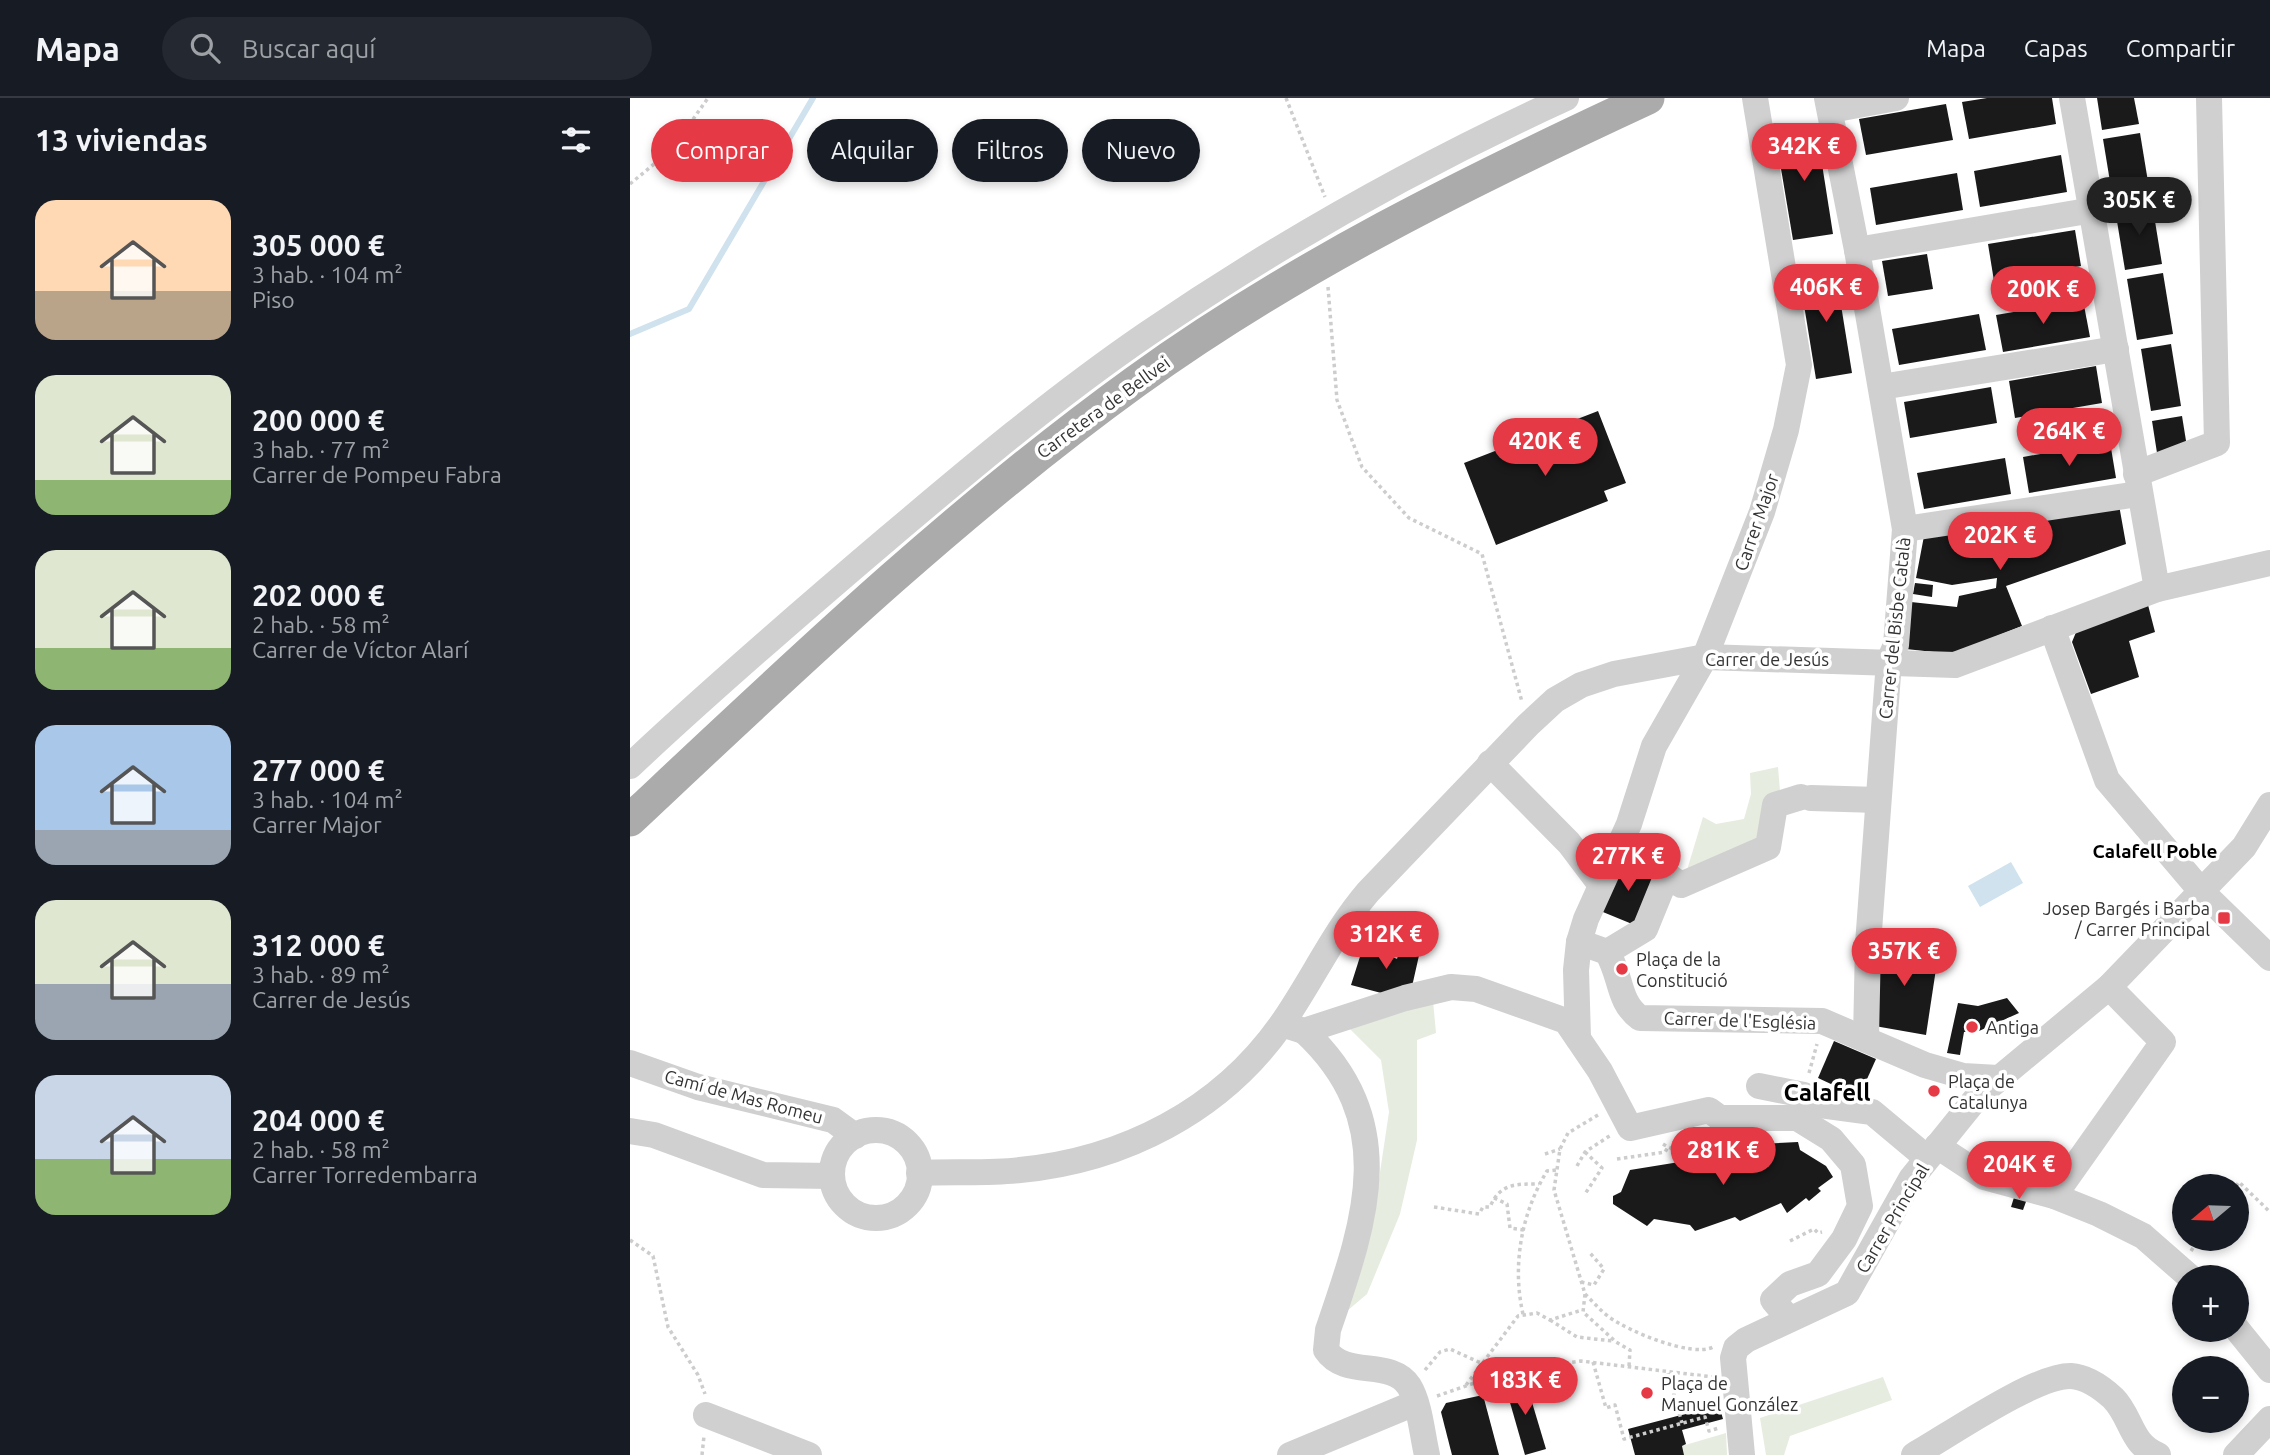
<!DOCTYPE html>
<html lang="es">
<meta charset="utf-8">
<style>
:root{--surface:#171b24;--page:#242831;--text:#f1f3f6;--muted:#9ea1a6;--line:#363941;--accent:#e63946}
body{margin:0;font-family:Ubuntu,sans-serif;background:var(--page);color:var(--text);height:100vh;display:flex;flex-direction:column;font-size:26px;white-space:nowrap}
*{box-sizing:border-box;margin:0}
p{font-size:23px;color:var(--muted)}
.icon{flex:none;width:38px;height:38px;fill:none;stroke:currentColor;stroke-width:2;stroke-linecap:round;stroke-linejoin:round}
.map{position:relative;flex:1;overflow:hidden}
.details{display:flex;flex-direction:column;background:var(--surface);width:630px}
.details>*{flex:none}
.top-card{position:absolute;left:21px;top:21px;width:665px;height:63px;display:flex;gap:14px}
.needle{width:46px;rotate:251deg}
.buttons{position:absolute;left:1542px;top:1076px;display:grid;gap:14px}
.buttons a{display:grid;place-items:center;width:77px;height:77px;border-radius:50%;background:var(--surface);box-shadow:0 4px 10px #0003;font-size:35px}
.price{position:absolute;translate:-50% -60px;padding:0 16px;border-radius:24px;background:var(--accent);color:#fff;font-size:23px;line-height:46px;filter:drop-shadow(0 2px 4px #0008)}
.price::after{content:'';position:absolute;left:50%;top:42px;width:21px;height:16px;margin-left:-10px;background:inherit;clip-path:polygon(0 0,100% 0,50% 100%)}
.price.selected{background:#222;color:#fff}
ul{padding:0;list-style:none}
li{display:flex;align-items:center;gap:21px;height:175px;padding:0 35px}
li span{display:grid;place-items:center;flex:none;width:196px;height:140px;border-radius:21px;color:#555}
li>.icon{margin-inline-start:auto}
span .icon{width:84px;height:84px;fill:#fffc;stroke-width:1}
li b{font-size:30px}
h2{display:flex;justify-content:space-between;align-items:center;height:84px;padding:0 35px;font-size:30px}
.pill{padding:0 24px;border-radius:32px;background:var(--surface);box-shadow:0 4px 10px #0003;font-size:24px;line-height:63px}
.pill.selected{background:var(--accent);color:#fff}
header{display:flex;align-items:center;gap:42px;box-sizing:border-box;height:98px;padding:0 35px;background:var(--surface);border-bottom:2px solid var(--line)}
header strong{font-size:33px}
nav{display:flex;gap:38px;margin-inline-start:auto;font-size:24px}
.search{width:490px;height:63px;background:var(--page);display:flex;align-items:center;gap:18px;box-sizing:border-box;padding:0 24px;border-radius:38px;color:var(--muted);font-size:26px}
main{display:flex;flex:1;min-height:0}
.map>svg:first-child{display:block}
.green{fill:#e6ecdf}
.water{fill:#cfe2ee}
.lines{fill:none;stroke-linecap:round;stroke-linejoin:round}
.stream{stroke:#cfe2ee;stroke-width:6}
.building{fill:#1a1a1a}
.path{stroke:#cdcdcd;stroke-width:3.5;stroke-dasharray:3.5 3.5;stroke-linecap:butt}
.minor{stroke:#d0d0d0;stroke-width:26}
.major{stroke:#ababab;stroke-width:33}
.poi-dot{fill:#e63946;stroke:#fff;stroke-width:2.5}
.labels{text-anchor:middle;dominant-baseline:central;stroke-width:7;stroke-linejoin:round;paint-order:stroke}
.street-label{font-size:18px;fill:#333;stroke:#fff}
.poi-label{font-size:18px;fill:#333;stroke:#fff;text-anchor:start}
.neighbourhood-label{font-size:19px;font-weight:bold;fill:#000;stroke:#fff}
.district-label{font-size:24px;font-weight:bold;fill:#000;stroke:#fff}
</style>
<header>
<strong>Mapa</strong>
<div class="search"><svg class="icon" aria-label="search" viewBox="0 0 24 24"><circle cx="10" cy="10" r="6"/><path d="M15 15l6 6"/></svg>Buscar aquí</div>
<nav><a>Mapa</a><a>Capas</a><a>Compartir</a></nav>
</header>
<main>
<section class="details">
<h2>13 viviendas<svg class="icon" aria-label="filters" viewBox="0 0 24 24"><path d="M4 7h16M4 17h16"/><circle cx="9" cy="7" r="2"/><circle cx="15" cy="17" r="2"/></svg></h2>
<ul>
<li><span style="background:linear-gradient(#ffd9b3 65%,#b9a48a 0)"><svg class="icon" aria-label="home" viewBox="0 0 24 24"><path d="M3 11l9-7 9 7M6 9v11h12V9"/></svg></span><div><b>305 000 €</b><p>3 hab. · 104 m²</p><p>Piso</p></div></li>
<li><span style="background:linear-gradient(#dfe7d0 75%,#8fb573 0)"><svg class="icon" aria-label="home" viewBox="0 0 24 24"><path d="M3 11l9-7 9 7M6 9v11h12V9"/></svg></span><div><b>200 000 €</b><p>3 hab. · 77 m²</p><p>Carrer de Pompeu Fabra</p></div></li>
<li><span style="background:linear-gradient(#dfe7d0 70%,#8fb573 0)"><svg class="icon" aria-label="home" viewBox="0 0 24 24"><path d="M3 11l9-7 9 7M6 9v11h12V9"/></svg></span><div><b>202 000 €</b><p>2 hab. · 58 m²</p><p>Carrer de Víctor Alarí</p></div></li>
<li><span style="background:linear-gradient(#a9c7e8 75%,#9aa5b1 0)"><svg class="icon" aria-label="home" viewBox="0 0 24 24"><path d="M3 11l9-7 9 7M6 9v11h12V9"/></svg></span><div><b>277 000 €</b><p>3 hab. · 104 m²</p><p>Carrer Major</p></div></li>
<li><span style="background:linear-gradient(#dfe7d0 60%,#9aa5b1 0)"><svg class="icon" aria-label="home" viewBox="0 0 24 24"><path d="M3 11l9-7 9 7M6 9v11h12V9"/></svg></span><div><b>312 000 €</b><p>3 hab. · 89 m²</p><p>Carrer de Jesús</p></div></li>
<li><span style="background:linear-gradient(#c9d6e8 60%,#8fb573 0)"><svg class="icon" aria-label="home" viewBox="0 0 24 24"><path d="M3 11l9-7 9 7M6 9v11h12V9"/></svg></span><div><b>204 000 €</b><p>2 hab. · 58 m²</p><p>Carrer Torredembarra</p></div></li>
</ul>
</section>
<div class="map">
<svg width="1640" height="1357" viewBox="0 0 1640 1357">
<rect width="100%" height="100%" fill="#fff"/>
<g class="green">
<polygon points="1148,669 1150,693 1125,744 1057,772 1073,719 1086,726 1114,721 1121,696 1120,675"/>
<polygon points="803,903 806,935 787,942 787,1042 770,1116 737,1196 717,1213 734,1163 742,1128 759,1014 751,962 720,931"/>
<polygon points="1253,1279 1262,1302 1160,1338 1154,1357 1136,1357 1130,1320"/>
<polygon points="1096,1335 1097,1357 1054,1357 1052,1348"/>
</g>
<polygon class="water" points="1381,764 1393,785 1350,809 1338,788"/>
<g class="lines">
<polyline class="stream" points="0,236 59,211 183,0"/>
</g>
<g class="building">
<polygon points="1357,0 1422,0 1426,26 1339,41 1332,4"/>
<polygon points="1467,0 1504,0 1509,26 1472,32"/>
<polygon points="1316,6 1323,42 1236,57 1229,21"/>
<polygon points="1186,28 1203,136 1163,142 1145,35"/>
<polygon points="1510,35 1520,96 1483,102 1473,41"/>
<polygon points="1431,57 1437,94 1350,109 1344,73"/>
<polygon points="1327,75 1333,112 1246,127 1240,90"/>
<polygon points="1522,105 1532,166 1495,172 1485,111"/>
<polygon points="1445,132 1451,168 1364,183 1358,146"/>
<polygon points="1297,156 1303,191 1258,198 1252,163"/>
<polygon points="1205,170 1222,275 1186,281 1169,176"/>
<polygon points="1533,175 1543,236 1507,242 1497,181"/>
<polygon points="1453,202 1460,239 1373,254 1366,217"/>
<polygon points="1349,216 1356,252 1269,267 1262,231"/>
<polygon points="1541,246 1551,308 1521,313 1511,251"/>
<polygon points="1466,268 1472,305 1385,320 1379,283"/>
<polygon points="1361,289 1367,325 1280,340 1274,304"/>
<polygon points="968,313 996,385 974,393 978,403 866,447 834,365"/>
<polygon points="1552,318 1557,349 1527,355 1522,323"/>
<polygon points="1480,344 1486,380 1399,395 1393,359"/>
<polygon points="1375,360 1381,396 1294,411 1287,375"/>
<polygon points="1489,407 1496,446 1376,488 1392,528 1322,556 1276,551 1281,504 1327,509 1329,498 1366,490 1367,480 1322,487 1286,480 1294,438"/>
<polygon points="1285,485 1303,487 1302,499 1283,496"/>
<polygon points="1517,503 1525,534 1499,543 1509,579 1461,596 1442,544 1449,527"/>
<polygon points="989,761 1027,777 1007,828 968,812"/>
<polygon points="1254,842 1309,851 1296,937 1239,927"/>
<polygon points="734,846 767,861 771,849 790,853 781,893 755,896 721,887"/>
<polygon points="1377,900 1389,915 1349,933 1334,934 1330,957 1317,955 1328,905 1348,908"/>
<polygon points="1204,943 1246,961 1229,999 1188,980"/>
<polygon points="1168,1044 1170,1052 1196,1068 1203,1079 1188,1090 1191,1093 1179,1103 1176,1100 1157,1115 1151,1105 1110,1123 1105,1119 1065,1133 1060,1127 1024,1121 1017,1128 983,1106 983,1098 991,1094 1000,1072 1074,1060 1076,1067 1123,1057 1129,1046"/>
<polygon points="1386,1093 1398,1098 1393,1112 1381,1109"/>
<polygon points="895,1281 916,1351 895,1357 875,1287"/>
<polygon points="853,1297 869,1357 822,1357 811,1314 816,1305"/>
<polygon points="1089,1307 1093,1321 1052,1332 1056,1346 1052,1348 1054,1357 1005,1357 998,1331"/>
</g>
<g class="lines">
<g class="path">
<polyline points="656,0 695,99"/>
<polyline points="0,86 42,51 78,0"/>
<polyline points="698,189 707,302 732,369 779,420 852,456 892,604"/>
<polyline points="1179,975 1187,946"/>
<polyline points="968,1017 938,1035 930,1051 924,1092 955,1196 953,1214 986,1244 1000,1252 999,1268"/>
<path d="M1033 1046C1060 1064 1094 1037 1122 1053L1075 1063"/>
<polyline points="955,1054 972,1070 955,1096"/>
<polyline points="915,1056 930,1051"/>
<polyline points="987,1061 1035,1054 1038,1049"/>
<polyline points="947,1068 955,1054 981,1037"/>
<polyline points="1606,1088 1609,1084 1640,1114"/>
<polyline points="864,1100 877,1106 880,1130 894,1132"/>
<path d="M804 1109 849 1116 853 1109H860C870 1085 886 1086 909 1086"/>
<polyline points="0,1142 23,1158 38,1229 68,1277 75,1296"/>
<polyline points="1160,1143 1184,1131 1188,1135 1192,1134"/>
<polyline points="1561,1153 1569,1141"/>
<polyline points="951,1184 964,1187 974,1171 960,1155"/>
<path d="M955 1196C963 1204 970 1212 979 1219 998 1233 1062 1260 1083 1249"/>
<path d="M893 1216C882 1168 891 1116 917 1073L926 1072"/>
<polyline points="920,1222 947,1239 983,1243"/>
<polyline points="963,1264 976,1310 985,1307 994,1341 1075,1319 1079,1333 1089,1330"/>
<polyline points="795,1272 810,1254 820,1251 851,1265"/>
<polyline points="1038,1275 1052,1325"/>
<polyline points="836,1287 888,1218 907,1215 920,1222 952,1212"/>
<polyline points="807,1298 879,1273 951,1263 1083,1279"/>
<polyline points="72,1357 74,1338"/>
</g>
<g class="minor">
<polyline points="1197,0 1227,152 1275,431 1266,547 1259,563 1238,846 1236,940"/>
<polyline points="1442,0 1527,491"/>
<polyline points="1201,12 1266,0"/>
<polyline points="1227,152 1463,112"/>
<polyline points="1251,289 1486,251"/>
<polyline points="1506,376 1587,345 1579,0"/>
<polyline points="1275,431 1508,396"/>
<polyline points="1422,530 1477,682 1572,794 1640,860"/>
<polyline points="860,665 939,745 970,786"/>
<path d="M0 668C83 590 170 515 257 441 341 370 425 299 517 236 649 146 791 66 936 0"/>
<polyline points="1181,700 1248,702"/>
<path d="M949 844 977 854C992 878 987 903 1010 920L1192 923 1295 967 1333 978 1368 980"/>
<polyline points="977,854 1015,831 1037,777 1051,787 1138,749 1145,707 1171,699"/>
<polyline points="652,926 674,933 775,900 821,889 846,891 936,923 970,973 1000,1030 1079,1012 1090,1020 1167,1020"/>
<path d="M674 933C772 1024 735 1124 698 1232L696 1252C715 1281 761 1260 779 1288 790 1306 792 1336 797 1357"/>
<polyline points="948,940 946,872 949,844 956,821 999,726 1024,648 1075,559 1132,414 1156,332 1169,267 1125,0"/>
<polyline points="0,965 68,989 203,1022 225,1038"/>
<polyline points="1129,988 1174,997 1190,1007 1242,1014 1297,1060"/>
<circle cx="246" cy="1076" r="44"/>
<polyline points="0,1033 24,1037 133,1077 202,1078"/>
<polyline points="1307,1048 1354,1079 1424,1098 1469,1116 1513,1138 1561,1180"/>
<path d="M289 1075C323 1073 357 1076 390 1072 494 1062 590 1013 651 927 682 883 703 835 738 794L898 627 925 602 951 587 984 576 1075 559 1325 567 1527 491 1640 465"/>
<polyline points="1424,1098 1533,944 1479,889"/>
<polyline points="1159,1221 1143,1202 1160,1186 1188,1176 1214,1141 1230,1108 1223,1067 1201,1041 1167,1020"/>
<polyline points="1606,1230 1640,1272"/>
<polyline points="76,1317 179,1357"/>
<polyline points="660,1357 785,1305"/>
<polyline points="1112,1357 1103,1260 1106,1250 1116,1242 1217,1195 1281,1081 1348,998 1479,889 1614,749 1640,707"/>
<path d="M1284 1357C1318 1338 1405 1277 1441 1278 1457 1279 1472 1290 1483 1300 1502 1319 1500 1346 1528 1357"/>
<polyline points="1606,1357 1640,1321"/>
</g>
<path class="major" d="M0 722C163 569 324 415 505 284 664 169 841 82 1018 0"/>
</g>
<g class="poi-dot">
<rect x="1587" y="813" width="14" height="14" rx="3.5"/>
<circle cx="992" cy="871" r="7"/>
<circle cx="1342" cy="929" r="7"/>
<circle cx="1304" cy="993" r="7"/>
<circle cx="1017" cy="1295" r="7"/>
</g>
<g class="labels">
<g class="street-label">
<text transform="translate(473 309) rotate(-36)">Carretera de Bellvei</text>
<text transform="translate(1126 424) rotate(-71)">Carrer Major</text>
<text transform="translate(1264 530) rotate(-84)">Carrer del Bisbe Català</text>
<text x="1137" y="561">Carrer de Jesús</text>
<text transform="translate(1110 922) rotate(2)">Carrer de l'Església</text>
<text transform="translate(114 998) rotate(15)">Camí de Mas Romeu</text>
<text transform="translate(1262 1120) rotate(-59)">Carrer Principal</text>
</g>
<g class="poi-label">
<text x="1580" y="810" text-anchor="end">Josep Bargés i Barba<tspan x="1580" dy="21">/ Carrer Principal</tspan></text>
<text x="1006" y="861">Plaça de la<tspan x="1006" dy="21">Constitució</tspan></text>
<text x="1356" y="929">Antiga</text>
<text x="1318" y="983">Plaça de<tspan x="1318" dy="21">Catalunya</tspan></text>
<text x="1031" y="1285">Plaça de<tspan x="1031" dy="21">Manuel González</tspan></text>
</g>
<g class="neighbourhood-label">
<text x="1525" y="753">Calafell Poble</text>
</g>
<g class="district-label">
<text x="1197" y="994">Calafell</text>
</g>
</g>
</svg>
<div class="buttons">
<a><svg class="needle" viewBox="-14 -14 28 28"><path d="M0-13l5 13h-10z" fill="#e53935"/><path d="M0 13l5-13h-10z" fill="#9ea1a6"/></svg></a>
<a>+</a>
<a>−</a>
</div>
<b class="price" style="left:1174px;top:85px">342K €</b>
<b class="price selected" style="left:1509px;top:139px">305K €</b>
<b class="price" style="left:1196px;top:226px">406K €</b>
<b class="price" style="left:1413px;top:228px">200K €</b>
<b class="price" style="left:1439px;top:370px">264K €</b>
<b class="price" style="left:915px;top:380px">420K €</b>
<b class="price" style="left:1370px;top:474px">202K €</b>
<b class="price" style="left:998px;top:795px">277K €</b>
<b class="price" style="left:756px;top:873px">312K €</b>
<b class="price" style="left:1274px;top:890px">357K €</b>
<b class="price" style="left:1093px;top:1089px">281K €</b>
<b class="price" style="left:1389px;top:1103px">204K €</b>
<b class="price" style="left:895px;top:1319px">183K €</b>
<div class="top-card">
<a class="pill selected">Comprar</a>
<a class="pill">Alquilar</a>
<a class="pill">Filtros</a>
<a class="pill">Nuevo</a>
</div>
</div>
</main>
